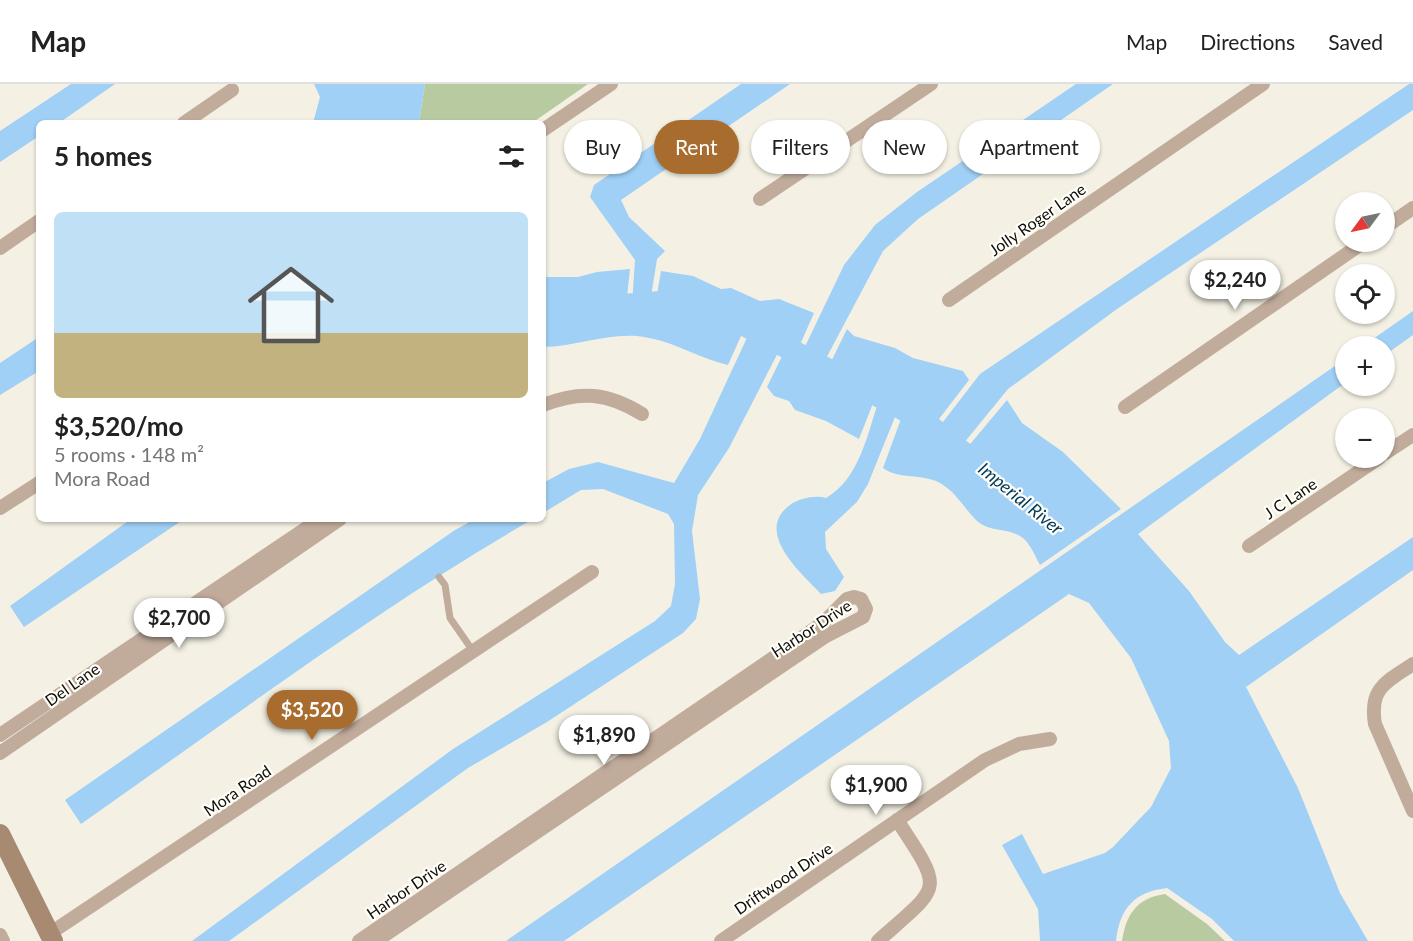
<!DOCTYPE html>
<meta charset="utf-8">
<style>
:root{--surface:#fff;--page:#f6f6f6;--text:#222;--muted:#767676;--line:#e0e0e0;--accent:#a86d2e}
body{margin:0;font-family:Lato,sans-serif;background:var(--page);color:var(--text);height:100vh;display:flex;flex-direction:column;font-size:22px;white-space:nowrap}
*{box-sizing:border-box;margin:0}
p{font-size:20px;color:var(--muted)}
.icon{flex:none;width:33px;height:33px;fill:none;stroke:currentColor;stroke-width:2;stroke-linecap:round;stroke-linejoin:round}
.map{position:relative;flex:1;overflow:hidden}
.panel{position:absolute;left:36px;top:36px;width:510px;height:402px;display:flex;flex-direction:column;background:var(--surface);border-radius:9px;box-shadow:0 2px 4px #0004}
.panel>*{flex:none}
.banner{position:absolute;left:564px;top:36px;width:570px;height:54px;display:flex;gap:12px}
.needle{width:39px;rotate:237deg}
.fabs{position:absolute;left:1335px;top:108px;display:grid;gap:12px}
.fabs a{display:grid;place-items:center;width:60px;height:60px;border-radius:50%;background:var(--surface);box-shadow:0 2px 4px #0004;font-size:30px}
.price{position:absolute;translate:-50% -51px;padding:0 14px;border-radius:21px;background:#fff;color:#222;font-size:20px;line-height:39px;filter:drop-shadow(0 2px 3px #0008)}
.price::after{content:'';position:absolute;left:50%;top:36px;width:18px;height:14px;margin-left:-9px;background:inherit;clip-path:polygon(0 0,100% 0,50% 100%)}
.price.selected{background:var(--accent);color:#fff}
ul{padding:0;list-style:none}
li{display:grid;align-content:center;gap:12px;height:318px;padding:0 18px}
li span{display:grid;place-items:center;height:186px;border-radius:9px;color:#555}
li>.icon{margin-inline-start:auto}
span .icon{width:108px;height:108px;fill:#fffc;stroke-width:1}
li b{font-size:26px}
h2{display:flex;justify-content:space-between;align-items:center;height:72px;padding:0 18px;font-size:26px}
.tag{padding:0 21px;border-radius:27px;background:var(--surface);box-shadow:0 2px 4px #0004;font-size:21px;line-height:54px}
.tag.selected{background:var(--accent);color:#fff}
header{display:flex;align-items:center;gap:36px;box-sizing:border-box;height:84px;padding:0 30px;background:var(--surface);border-bottom:2px solid var(--line)}
header strong{font-size:28px}
nav{display:flex;gap:33px;margin-inline-start:auto;font-size:21px}
.map>svg:first-child{display:block}
.green{fill:#b8caa0}
.water{fill:#a0d0f5}
.lines{fill:none;stroke-linecap:round;stroke-linejoin:round}
.river{stroke:#a0d0f5;stroke-width:22}
.lane{stroke:#c1ac9c;stroke-width:7}
.street{stroke:#c1ac9c;stroke-width:14}
.secondary{stroke:#a88a73;stroke-width:20}
.labels{text-anchor:middle;dominant-baseline:central;stroke-width:4.5;stroke-linejoin:round;paint-order:stroke}
.street-label{font-size:16px;fill:#0e0d09;stroke:#fffef9}
.water-label{font-size:18px;font-style:italic;fill:#003b5e;stroke:#fffef9}
</style>
<header>
<strong>Map</strong>
<nav><a>Map</a><a>Directions</a><a>Saved</a></nav>
</header>
<div class="map">
<svg width="1413" height="857" viewBox="0 0 1413 857">
<rect width="100%" height="100%" fill="#f4f1e4"/>
<g class="green">
<polygon points="425,0 588,0 532,39 419,39"/>
<path d="M1165 810 1207 840 1225 857H1122C1126 830 1137 814 1165 810Z"/>
</g>
<g class="water">
<polygon points="71,0 115,0 59,39 39,39 39,52 0,78 0,47"/>
<polygon points="314,0 386,0 380,39 313,39 320,13"/>
<polygon points="392,0 425,0 419,39 386,39"/>
<polygon points="741,0 790,0 621,116 629,133 665,167 657,175 650,219 632,220 635,176 590,113 594,101"/>
<polygon points="1076,0 1113,0 918,135 883,167 822,282 801,271 844,181 875,141 917,108"/>
<polygon points="1409,0 1413,0 1413,26 1117,225 1008,305 959,365 936,347 980,290"/>
<path d="M630 185 626 222 628 225 655 222 661 187 693 192 721 205 731 204 760 217 779 215 814 229 795 272 819 287 828 284 847 245 854 252 895 264 913 274 963 287 969 296 932 344V352L955 370 961 371 1007 316 1022 339 1063 368 1121 425 1040 481C1035 472 1031 461 1023 454 1009 443 989 449 976 436 964 424 956 408 940 399 922 389 899 396 883 384L905 324 902 318 884 308 877 309 859 355 826 337 795 326 789 317 774 312 767 303 788 260 752 239 745 243 728 281C701 275 677 259 649 254 614 246 578 263 543 263V193H578L597 188Z"/>
<polygon points="1413,227 1413,251 1385,271 1384,262 1363,262"/>
<polygon points="751,245 782,261 729,364 698,411 692,447 700,515 696,535 683,549 547,638 468,684 229,857 192,857 453,665 655,537 671,522 675,500 674,440 668,430 603,405 581,406 543,429 543,399 569,385 598,378 674,399 700,355"/>
<polygon points="39,253 39,287 0,311 0,279"/>
<path d="M1345 275V299L1138 450 1189 507 1225 558 1239 571 1413 453V486L1246 603 1298 704 1340 809 1368 857H1234L1212 835 1167 804C1134 808 1120 824 1116 857H1040L1038 825 1002 761 1022 750 1043 790 1105 769 1113 763 1151 723 1171 684 1169 657 1131 574 1089 519 1069 510 564 857H506Z"/>
<path d="M880 313 899 323 868 400 857 418 825 448 826 465 844 493 835 507 821 510C802 490 753 448 790 421 800 414 815 411 826 414 860 395 868 347 880 313Z"/>
<polygon points="131,435 184,435 24,543 10,522"/>
<path d="M475 435H533C376 525 230 636 81 740L65 716 455 446Z"/>
</g>
<g class="lines">
<g class="river">
<polyline points="380,39 386,0"/>
<polyline points="719,233 744,241 899,323 929,341 988,388"/>
<polyline points="543,241 611,222 672,217 685,222"/>
</g>
<polyline class="lane" points="439,493 445,501 450,534 473,567"/>
<g class="street">
<polyline points="184,39 232,6"/>
<polyline points="543,46 611,0"/>
<polyline points="760,115 931,0"/>
<polyline points="1384,144 1413,124"/>
<polyline points="0,164 39,137"/>
<polyline points="949,216 1263,0"/>
<path d="M543 321C581 306 608 309 642 330"/>
<polyline points="1125,323 1364,158"/>
<polyline points="1384,370 1413,351"/>
<polyline points="0,424 39,399"/>
<polyline points="1249,462 1379,374"/>
<path d="M1413 580C1386 598 1369 604 1375 640L1413 727"/>
<polyline points="0,651 320,435"/>
<polyline points="0,669 340,435"/>
<polyline points="49,850 592,488"/>
<polyline points="0,851 3,857"/>
<polyline points="359,857 776,572 824,538 847,515 854,513 861,515 866,525 863,533 826,552 376,857"/>
<polyline points="721,857 985,676 1019,660 1050,655"/>
<path d="M878 857C942 800 945 809 897 736"/>
</g>
<polyline class="secondary" points="0,750 53,857"/>
</g>
<g class="labels">
<g class="street-label">
<text transform="translate(1037 135) rotate(-35)">Jolly Roger Lane</text>
<text transform="translate(1290 414) rotate(-34)">J C Lane</text>
<text transform="translate(811 544) rotate(-33)">Harbor Drive</text>
<text transform="translate(72 600) rotate(-35)">Del Lane</text>
<text transform="translate(237 706) rotate(-34)">Mora Road</text>
<text transform="translate(783 794) rotate(-34)">Driftwood Drive</text>
<text transform="translate(406 805) rotate(-34)">Harbor Drive</text>
</g>
<g class="water-label">
<text transform="translate(1021 414) rotate(39)">Imperial River</text>
</g>
</g>
</svg>
<div class="fabs">
<a><svg class="needle" viewBox="-14 -14 28 28"><path d="M0-13l5 13h-10z" fill="#e53935"/><path d="M0 13l5-13h-10z" fill="#767676"/></svg></a>
<a><svg class="icon" aria-label="locate" viewBox="0 0 24 24"><circle cx="12" cy="12" r="6"/><path d="M12 2v4M12 18v4M2 12h4M18 12h4"/></svg></a>
<a>+</a>
<a>−</a>
</div>
<b class="price" style="left:1235px;top:227px">$2,240</b>
<b class="price" style="left:179px;top:565px">$2,700</b>
<b class="price selected" style="left:312px;top:657px">$3,520</b>
<b class="price" style="left:604px;top:682px">$1,890</b>
<b class="price" style="left:876px;top:732px">$1,900</b>
<div class="banner">
<a class="tag">Buy</a>
<a class="tag selected">Rent</a>
<a class="tag">Filters</a>
<a class="tag">New</a>
<a class="tag">Apartment</a>
</div>
<section class="panel">
<h2>5 homes<svg class="icon" aria-label="filters" viewBox="0 0 24 24"><path d="M4 7h16M4 17h16"/><circle cx="9" cy="7" r="2"/><circle cx="15" cy="17" r="2"/></svg></h2>
<ul>
<li><span style="background:linear-gradient(#bfe0f5 65%,#c2b280 0)"><svg class="icon" aria-label="home" viewBox="0 0 24 24"><path d="M3 11l9-7 9 7M6 9v11h12V9"/></svg></span><div><b>$3,520/mo</b><p>5 rooms · 148 m²</p><p>Mora Road</p></div></li>
</ul>
</section>
</div>
